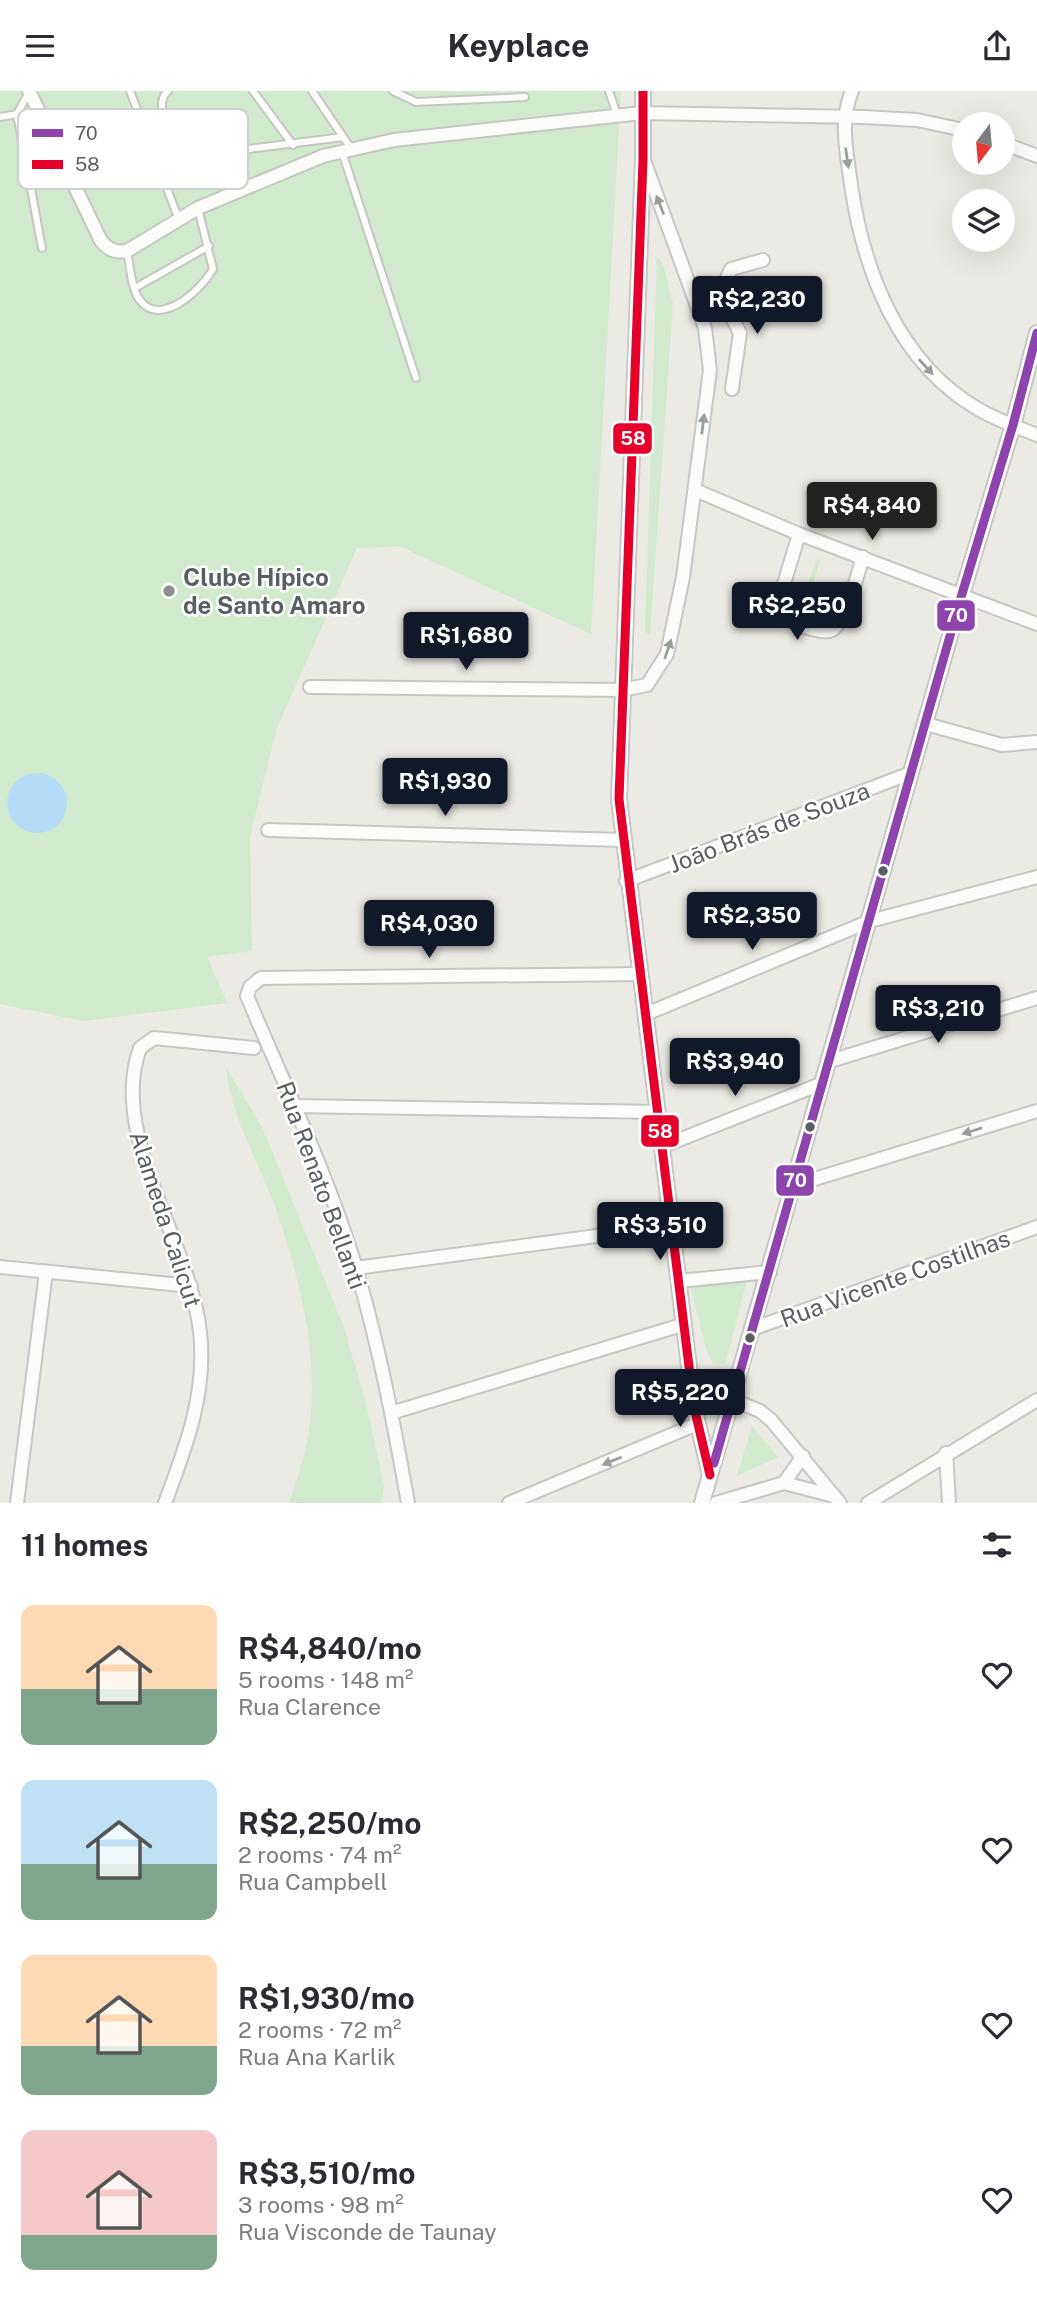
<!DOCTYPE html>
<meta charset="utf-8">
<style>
:root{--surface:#fff;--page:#f7f7f7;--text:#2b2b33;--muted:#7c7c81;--accent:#111827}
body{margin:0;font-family:"Public Sans",sans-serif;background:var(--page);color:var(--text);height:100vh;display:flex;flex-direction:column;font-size:26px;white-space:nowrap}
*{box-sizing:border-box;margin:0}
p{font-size:23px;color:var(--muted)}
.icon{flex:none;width:38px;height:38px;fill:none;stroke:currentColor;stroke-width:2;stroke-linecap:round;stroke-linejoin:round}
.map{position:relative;height:1412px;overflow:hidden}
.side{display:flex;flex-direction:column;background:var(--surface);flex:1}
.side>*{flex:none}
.needle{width:46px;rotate:196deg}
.tools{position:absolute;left:952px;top:21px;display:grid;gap:14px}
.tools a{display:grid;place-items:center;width:63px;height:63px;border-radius:50%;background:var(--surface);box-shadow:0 7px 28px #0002;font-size:35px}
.price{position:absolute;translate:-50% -60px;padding:0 16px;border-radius:7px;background:var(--accent);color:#fff;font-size:23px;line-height:46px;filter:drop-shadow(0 2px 4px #0008)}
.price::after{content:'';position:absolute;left:50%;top:42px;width:21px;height:16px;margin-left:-10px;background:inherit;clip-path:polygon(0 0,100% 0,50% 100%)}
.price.selected{background:#222;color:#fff}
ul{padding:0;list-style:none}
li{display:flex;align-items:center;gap:21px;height:175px;padding:0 21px}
li span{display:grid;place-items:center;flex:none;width:196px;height:140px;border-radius:14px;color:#555}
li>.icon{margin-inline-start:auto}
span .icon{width:84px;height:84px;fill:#fffc;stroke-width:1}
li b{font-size:30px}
h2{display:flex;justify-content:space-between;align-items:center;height:84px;padding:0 21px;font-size:30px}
header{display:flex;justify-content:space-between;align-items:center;height:91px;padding:0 21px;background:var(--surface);font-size:32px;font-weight:700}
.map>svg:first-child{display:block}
.green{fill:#d1e9cd}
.water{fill:#b6ddf7}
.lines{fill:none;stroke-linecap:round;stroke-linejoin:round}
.service-casing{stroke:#c6c7c5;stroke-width:10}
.minor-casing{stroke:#c6c7c5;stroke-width:16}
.tertiary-casing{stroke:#c6c7c5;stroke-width:18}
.service{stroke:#fcfcfb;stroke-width:6}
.minor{stroke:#fcfcfb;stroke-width:12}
.tertiary{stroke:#fcfcfb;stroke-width:14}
.bus-1-casing{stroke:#fff;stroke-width:14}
.bus-2-casing{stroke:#fff;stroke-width:14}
.bus-1{stroke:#8e44ad;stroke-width:9}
.bus-2{stroke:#e4002b;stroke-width:9}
.oneway{fill:#9a9da0}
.poi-dot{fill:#8c8f90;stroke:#fff;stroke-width:2.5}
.bus-dot{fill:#595e63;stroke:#fff;stroke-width:2.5}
.labels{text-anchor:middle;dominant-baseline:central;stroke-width:5;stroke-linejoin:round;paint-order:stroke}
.poi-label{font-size:24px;font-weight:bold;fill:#595e63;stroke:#fff;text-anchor:start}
.street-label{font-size:24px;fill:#595e63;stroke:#fff}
.key{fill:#fff;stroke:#cdcfd0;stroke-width:2}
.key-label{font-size:19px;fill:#595e63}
.line-badge{stroke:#fff;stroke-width:2.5}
.badge-label{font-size:19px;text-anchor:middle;font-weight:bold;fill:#fff}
</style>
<header><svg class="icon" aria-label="menu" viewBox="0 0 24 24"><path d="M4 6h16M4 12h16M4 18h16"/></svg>Keyplace<svg class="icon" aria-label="share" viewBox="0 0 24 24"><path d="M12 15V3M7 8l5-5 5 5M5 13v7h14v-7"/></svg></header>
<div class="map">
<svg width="1037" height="1412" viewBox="0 0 1037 1412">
<rect width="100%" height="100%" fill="#ebeae4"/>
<g class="green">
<polygon points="0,0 621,0 591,543 399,455 357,457 276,639 250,746 252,860 207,866 227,912 83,930 0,913"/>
<polygon points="657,165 664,176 673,213 650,543 645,541"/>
<polygon points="820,468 806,520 798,518 817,469"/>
<path d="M226 976 263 1038 343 1234 365 1308 384 1394 382 1412H289C295 1394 302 1375 306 1356 323 1277 301 1190 275 1116 258 1069 231 1026 226 976Z"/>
<polygon points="747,1190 725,1273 713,1272 706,1258 690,1195"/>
<polygon points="752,1335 778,1366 737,1385"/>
</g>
<circle class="water" cx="37" cy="712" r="30"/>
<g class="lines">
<defs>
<g id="service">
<polyline points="130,0 179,129"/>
<path d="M168 0C150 15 176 59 194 65L343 46"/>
<polyline points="253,0 293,54"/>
<polyline points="312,0 352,59"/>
<polyline points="393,0 416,11 525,6"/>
<polyline points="609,0 617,24"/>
<polyline points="28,3 17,23 42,157"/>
<polyline points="0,26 17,23"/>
<polyline points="342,61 416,287"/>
<path d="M127 160C130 174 131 197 139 208 160 238 201 199 213 178L198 117"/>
<polyline points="135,197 209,155"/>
</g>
<g id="minor">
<path d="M29 0 101 150C109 159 115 162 127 160L198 117 323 65 394 49 642 22 863 26 917 29 964 39"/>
<path d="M852 0C839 30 847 63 851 94 864 182 899 272 978 318 997 329 1017 336 1037 344"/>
<polyline points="1003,52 1037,65"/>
<polyline points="720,203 740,242 732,298"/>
<polyline points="698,215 720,203 731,178 763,169"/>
<polyline points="695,399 799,443 1037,533"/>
<path d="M799 443 777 516C783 528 795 534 808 537 814 538 823 542 830 540 845 535 858 481 863 466"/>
<polyline points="310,596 622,599 647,594 667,563 683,486 710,279 705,237 645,72"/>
<polyline points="926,633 1002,654 1037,651"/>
<polyline points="268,739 622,749"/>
<polyline points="626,790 911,682"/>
<polyline points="646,923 870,830 1037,786"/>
<polyline points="830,970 1037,907"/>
<polyline points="295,1015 657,1021"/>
<polyline points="661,1056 823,992"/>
<polyline points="795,1094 1037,1020"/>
<polyline points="0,1176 191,1195"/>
<polyline points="356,1177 672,1135"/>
<polyline points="679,1190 770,1181"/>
<polyline points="752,1238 1037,1136"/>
<polyline points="733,1309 760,1320 771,1329 840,1412"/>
<polyline points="391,1322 685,1233"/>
<polyline points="946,1362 949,1412"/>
<polyline points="784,1392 803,1365"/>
<polyline points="17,1412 46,1181"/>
<path d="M165 1412C186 1356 207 1301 200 1241 190 1151 108 1044 140 957L154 947 254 957"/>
<path d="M408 1412C394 1334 379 1254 356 1177 328 1084 285 995 247 905L250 896 261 887 640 883"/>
<polyline points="509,1412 697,1333"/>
<polyline points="716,1412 784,1392 834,1405"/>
<polyline points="868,1412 1037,1309"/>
</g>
<g id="tertiary">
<polyline points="643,0 643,69 619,708 694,1316 710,1384"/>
<polyline points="690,1283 733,1309"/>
<polyline points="702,1412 962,503 1013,334 1037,242"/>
</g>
</defs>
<use href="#service" class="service-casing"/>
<use href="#minor" class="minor-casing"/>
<use href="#tertiary" class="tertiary-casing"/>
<use href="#service" class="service"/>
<use href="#minor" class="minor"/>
<use href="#tertiary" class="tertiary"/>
<defs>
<polyline id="bus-1" points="714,1372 962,503 1013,334 1037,242"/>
<polyline id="bus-2" points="643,0 643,69 619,708 694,1316 710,1384"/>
</defs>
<use href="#bus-1" class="bus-1-casing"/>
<use href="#bus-2" class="bus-2-casing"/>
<use href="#bus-1" class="bus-1"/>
<use href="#bus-2" class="bus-2"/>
</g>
<defs><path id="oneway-solid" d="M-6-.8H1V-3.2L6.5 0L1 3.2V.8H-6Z" transform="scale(1.75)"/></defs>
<g class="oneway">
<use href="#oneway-solid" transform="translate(847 67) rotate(82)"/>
<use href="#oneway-solid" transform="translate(660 114) rotate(-111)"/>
<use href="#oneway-solid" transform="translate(926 276) rotate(47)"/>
<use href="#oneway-solid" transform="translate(703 333) rotate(-83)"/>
<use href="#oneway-solid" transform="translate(668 558) rotate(-71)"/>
<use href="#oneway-solid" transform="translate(972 1040) rotate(163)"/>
<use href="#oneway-solid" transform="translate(612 1370) rotate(158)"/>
</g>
<circle class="poi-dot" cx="169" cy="500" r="7"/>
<g class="bus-dot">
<circle cx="883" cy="780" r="6"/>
<circle cx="810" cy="1036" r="6"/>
<circle cx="750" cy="1247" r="6"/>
</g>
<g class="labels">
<g class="poi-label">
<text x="183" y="486">Clube Hípico<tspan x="183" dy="28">de Santo Amaro</tspan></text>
</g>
<g class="street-label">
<text transform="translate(769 736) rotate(-21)">João Brás de Souza</text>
<text transform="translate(322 1094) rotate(70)">Rua Renato Bellanti</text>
<text transform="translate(166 1128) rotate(72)">Alameda Calicut</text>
<text transform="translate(895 1187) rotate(-20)">Rua Vicente Costilhas</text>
</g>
</g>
<rect x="18" y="18" width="230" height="80" rx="10" class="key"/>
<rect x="32" y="38" width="31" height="8" fill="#8e44ad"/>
<rect x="32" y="69" width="31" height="9" fill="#e4002b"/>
<g class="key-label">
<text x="75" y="49">70</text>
<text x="75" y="80">58</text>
</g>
<g class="line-badge">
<rect x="612" y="331" width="41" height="33" rx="7" fill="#e4002b"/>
<rect x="936" y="508" width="40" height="33" rx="7" fill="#8e44ad"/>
<rect x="640" y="1023" width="40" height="34" rx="7" fill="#e4002b"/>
<rect x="775" y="1073" width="40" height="33" rx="7" fill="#8e44ad"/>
</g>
<g class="badge-label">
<text x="633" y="354">58</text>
<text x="956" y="531">70</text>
<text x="660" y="1047">58</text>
<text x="795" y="1096">70</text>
</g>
</svg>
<div class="tools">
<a><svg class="needle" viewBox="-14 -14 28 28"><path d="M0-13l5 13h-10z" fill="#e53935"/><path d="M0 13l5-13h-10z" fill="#7c7c81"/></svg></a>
<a><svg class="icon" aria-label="layers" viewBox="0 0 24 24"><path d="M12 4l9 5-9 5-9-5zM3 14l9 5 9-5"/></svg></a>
</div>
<b class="price" style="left:757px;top:245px">R$2,230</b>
<b class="price selected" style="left:872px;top:451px">R$4,840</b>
<b class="price" style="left:797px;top:551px">R$2,250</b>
<b class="price" style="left:466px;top:581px">R$1,680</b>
<b class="price" style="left:445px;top:727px">R$1,930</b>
<b class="price" style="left:752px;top:861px">R$2,350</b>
<b class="price" style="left:429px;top:869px">R$4,030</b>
<b class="price" style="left:938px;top:954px">R$3,210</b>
<b class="price" style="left:735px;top:1007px">R$3,940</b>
<b class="price" style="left:660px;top:1171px">R$3,510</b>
<b class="price" style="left:680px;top:1338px">R$5,220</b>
</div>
<section class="side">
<h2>11 homes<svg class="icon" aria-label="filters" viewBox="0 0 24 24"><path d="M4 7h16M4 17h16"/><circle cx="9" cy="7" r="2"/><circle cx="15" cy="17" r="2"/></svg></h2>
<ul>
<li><span style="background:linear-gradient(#ffd9b3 60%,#7fa58c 0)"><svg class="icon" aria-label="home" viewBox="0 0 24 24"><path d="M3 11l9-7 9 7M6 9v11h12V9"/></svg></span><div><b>R$4,840/mo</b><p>5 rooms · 148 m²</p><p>Rua Clarence</p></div><svg class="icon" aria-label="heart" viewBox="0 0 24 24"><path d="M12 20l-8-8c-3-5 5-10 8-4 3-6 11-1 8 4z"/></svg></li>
<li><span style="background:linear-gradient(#bfe0f5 60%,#7fa58c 0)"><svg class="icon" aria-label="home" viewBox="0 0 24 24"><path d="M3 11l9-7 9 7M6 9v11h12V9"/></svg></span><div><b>R$2,250/mo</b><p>2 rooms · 74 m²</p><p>Rua Campbell</p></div><svg class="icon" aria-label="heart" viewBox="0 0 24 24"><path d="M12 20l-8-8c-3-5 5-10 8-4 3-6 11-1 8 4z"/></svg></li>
<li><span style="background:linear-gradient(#ffd9b3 65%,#7fa58c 0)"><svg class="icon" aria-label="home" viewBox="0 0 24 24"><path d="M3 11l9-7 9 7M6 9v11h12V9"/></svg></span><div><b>R$1,930/mo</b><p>2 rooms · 72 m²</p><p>Rua Ana Karlik</p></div><svg class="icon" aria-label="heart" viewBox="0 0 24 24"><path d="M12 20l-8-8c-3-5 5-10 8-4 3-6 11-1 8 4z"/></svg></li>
<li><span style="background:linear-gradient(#f6c9c9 75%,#7fa58c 0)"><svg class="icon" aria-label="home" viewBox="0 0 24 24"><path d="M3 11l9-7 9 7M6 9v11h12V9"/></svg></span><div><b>R$3,510/mo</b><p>3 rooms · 98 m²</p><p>Rua Visconde de Taunay</p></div><svg class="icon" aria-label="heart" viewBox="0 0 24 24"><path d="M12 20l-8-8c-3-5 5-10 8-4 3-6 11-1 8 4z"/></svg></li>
</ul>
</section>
